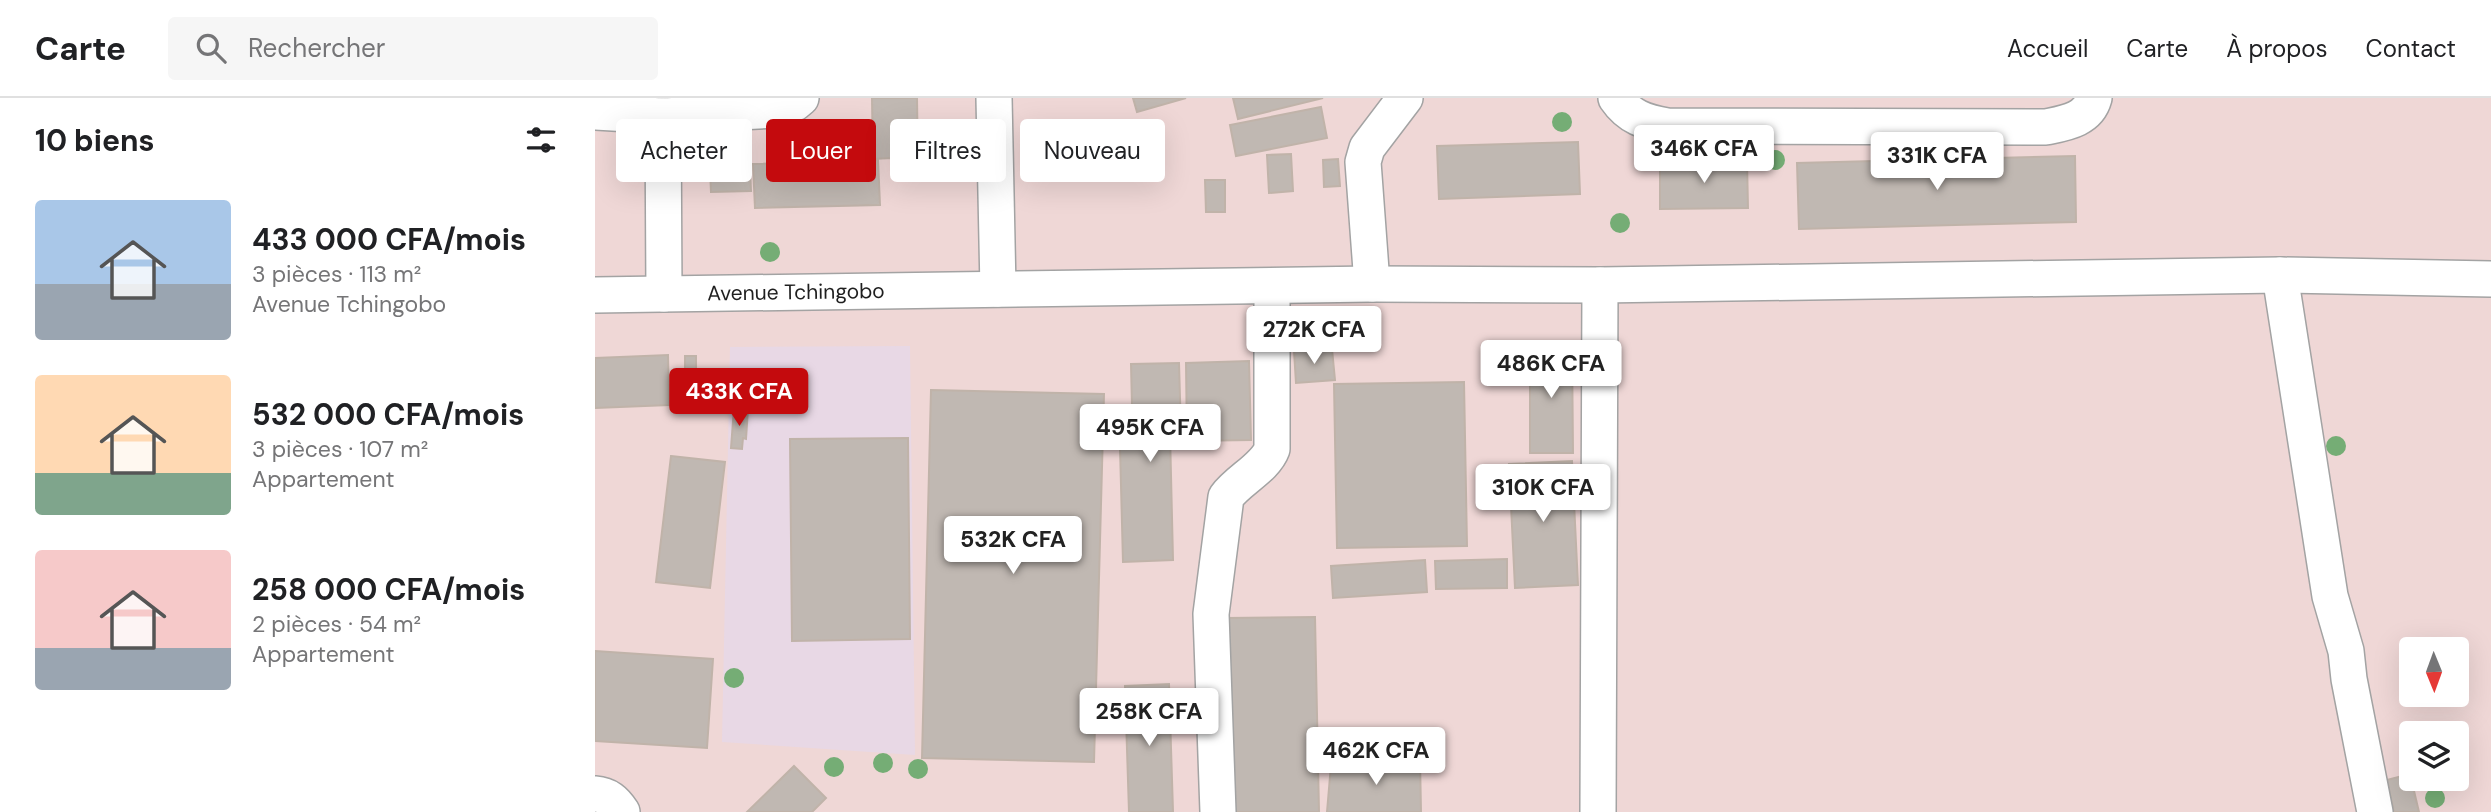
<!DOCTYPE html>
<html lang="fr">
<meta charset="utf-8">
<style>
:root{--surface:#fff;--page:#f6f6f6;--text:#202124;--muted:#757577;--line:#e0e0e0;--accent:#c40a0d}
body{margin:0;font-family:"DM Sans",sans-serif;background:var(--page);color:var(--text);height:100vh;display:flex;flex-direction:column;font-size:26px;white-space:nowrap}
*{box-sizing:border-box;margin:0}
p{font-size:23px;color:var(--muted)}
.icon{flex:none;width:38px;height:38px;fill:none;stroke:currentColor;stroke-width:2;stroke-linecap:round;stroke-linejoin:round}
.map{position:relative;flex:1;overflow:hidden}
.side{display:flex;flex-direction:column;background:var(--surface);width:595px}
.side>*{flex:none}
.banner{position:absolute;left:21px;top:21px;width:665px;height:63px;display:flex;gap:14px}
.needle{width:46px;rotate:179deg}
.tools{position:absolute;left:1804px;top:539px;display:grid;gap:14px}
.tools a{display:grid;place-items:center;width:70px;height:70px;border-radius:7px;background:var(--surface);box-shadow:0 7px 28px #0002;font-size:35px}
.price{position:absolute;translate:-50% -60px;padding:0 16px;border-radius:7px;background:#fff;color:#222;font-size:23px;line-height:46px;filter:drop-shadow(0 2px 4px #0008)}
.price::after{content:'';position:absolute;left:50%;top:42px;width:21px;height:16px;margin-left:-10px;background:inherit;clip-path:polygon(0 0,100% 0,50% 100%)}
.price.selected{background:var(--accent);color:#fff}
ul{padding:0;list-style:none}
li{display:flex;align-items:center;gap:21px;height:175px;padding:0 35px}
li span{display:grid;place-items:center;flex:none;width:196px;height:140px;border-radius:7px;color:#555}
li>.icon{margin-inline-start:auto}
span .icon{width:84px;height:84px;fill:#fffc;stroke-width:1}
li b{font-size:30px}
h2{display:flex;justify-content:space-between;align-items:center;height:84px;padding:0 35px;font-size:30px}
.tag{padding:0 24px;border-radius:7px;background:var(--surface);box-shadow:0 7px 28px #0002;font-size:24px;line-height:63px}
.tag.selected{background:var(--accent);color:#fff}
header{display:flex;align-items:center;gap:42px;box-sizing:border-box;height:98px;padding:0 35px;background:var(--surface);border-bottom:2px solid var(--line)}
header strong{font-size:33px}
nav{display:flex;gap:38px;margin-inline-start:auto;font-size:24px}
.search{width:490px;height:63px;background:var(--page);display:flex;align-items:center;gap:18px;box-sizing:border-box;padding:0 24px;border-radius:7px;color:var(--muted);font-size:26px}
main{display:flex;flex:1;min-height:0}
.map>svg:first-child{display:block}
.commercial{fill:#efd7d6;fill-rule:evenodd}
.industrial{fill:#e8d8e5}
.building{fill:#c0b8b2;stroke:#c0b3a9;stroke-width:2}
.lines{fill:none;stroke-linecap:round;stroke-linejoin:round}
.minor-casing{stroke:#a3a3a3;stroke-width:38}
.minor{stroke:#fff;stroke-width:35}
.tree{fill:#75ad75}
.labels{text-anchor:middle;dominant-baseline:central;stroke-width:5;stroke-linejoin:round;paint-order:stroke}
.street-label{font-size:21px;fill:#1f1f1f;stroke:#fff}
</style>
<header>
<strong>Carte</strong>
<div class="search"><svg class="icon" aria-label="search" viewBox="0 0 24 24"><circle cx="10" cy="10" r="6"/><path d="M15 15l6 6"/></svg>Rechercher</div>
<nav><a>Accueil</a><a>Carte</a><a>À propos</a><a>Contact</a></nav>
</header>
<main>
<section class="side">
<h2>10 biens<svg class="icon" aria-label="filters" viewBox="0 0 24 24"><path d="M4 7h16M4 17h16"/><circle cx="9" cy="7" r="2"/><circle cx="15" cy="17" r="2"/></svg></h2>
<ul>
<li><span style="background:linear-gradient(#a9c7e8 60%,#9aa5b1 0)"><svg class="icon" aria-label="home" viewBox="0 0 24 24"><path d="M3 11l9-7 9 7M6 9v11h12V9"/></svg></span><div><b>433 000 CFA/mois</b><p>3 pièces · 113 m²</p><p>Avenue Tchingobo</p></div></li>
<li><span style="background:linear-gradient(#ffd9b3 70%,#7fa58c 0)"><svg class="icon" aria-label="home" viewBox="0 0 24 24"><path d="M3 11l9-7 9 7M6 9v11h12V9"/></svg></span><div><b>532 000 CFA/mois</b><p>3 pièces · 107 m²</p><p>Appartement</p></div></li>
<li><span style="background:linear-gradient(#f6c9c9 70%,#9aa5b1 0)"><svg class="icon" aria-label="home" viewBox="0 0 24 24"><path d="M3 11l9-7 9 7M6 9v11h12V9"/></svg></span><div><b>258 000 CFA/mois</b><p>2 pièces · 54 m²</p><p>Appartement</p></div></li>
</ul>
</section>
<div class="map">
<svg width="1896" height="714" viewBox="0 0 1896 714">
<rect width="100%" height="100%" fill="#efece6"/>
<path class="commercial" d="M0 0H1896V714H0ZM1816 551H1862V597H1816ZM1816 635H1862V681H1816Z"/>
<polygon class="industrial" points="315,248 320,657 127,644 135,249"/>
<g class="building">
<polygon points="277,0 322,0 323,71 297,71 297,60 278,61"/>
<polygon points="538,0 591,0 542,14"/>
<polygon points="638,0 728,0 643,21"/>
<polygon points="726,9 732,40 641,58 635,27"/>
<polygon points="250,33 250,57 218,58 217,34"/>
<polygon points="983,44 985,96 844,101 842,48"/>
<polygon points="154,47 156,93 116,94 114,48"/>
<polygon points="696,56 698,93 674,95 672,57"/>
<polygon points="1480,58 1481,124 1204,131 1202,65"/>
<polygon points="743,61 745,88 729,89 728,62"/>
<polygon points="283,62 285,107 160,110 158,66"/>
<polygon points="1065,63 1152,63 1153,110 1065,111"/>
<polygon points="610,82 630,82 630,114 611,114"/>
<polygon points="935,248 977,249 978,355 935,355"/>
<polygon points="737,251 740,282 701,285 699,253"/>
<polygon points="73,257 74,307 0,310 0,260"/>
<rect x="90" y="258" width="11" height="53"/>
<polygon points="654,263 656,342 592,343 591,265"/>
<polygon points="584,265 586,335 575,335 578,462 528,464 525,349 538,349 536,266"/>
<polygon points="869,284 872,448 742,450 739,286"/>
<polygon points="336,292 509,296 499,664 327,660"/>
<polygon points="139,310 153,311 151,341 148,340 147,351 136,350"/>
<polygon points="313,340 315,541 197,543 195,341"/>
<polygon points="76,358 130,364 115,490 61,484"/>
<polygon points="977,363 983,487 920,490 914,366"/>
<polygon points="912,461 912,490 841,491 840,463"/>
<polygon points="830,462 832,494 738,500 736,468"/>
<polygon points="720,519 724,714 635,714 632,520"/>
<polygon points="0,553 118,561 112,650 0,643"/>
<polygon points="574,586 578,714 534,714 530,588"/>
<polygon points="825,661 826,714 732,714 736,667"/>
<polygon points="199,668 231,700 217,714 152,714"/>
<polygon points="1815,676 1824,714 1799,714 1792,682"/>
</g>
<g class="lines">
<defs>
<g id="minor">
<polyline points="399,0 403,191"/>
<path d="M1021 0C1034 19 1050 24 1072 28L1451 29C1470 25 1493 22 1499 0"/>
<polyline points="0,14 68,18 182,12 200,5 206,0"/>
<polyline points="68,18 69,196"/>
<polyline points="1685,177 1735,498 1751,553 1754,581 1780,714"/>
<polyline points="777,186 768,64 772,50 810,0"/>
<path id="s1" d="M0 197 777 186 1005 187 1685 177 1896 181"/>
<path d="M0 696C13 697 20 703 27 714"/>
<path d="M623 714 616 516 631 399C643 382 670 370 677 351V188"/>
<polyline points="1003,714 1005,187"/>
</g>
</defs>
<use href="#minor" class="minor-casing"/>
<use href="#minor" class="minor"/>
</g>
<g class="tree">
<circle cx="967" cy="24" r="10"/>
<circle cx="1180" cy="62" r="10"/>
<circle cx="1025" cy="125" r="10"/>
<circle cx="175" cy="154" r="10"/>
<circle cx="1741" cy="348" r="10"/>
<circle cx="139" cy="580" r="10"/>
<circle cx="288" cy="665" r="10"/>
<circle cx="239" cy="669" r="10"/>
<circle cx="323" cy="671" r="10"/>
<circle cx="1840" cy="700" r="10"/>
</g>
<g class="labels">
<g class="street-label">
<text stroke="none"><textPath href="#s1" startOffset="201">Avenue Tchingobo</textPath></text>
</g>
</g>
</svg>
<div class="tools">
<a><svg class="needle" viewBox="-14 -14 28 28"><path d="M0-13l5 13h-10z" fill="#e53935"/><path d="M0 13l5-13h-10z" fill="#757577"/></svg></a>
<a><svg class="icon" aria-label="layers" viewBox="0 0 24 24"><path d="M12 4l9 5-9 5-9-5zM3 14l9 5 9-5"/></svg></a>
</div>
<b class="price" style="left:1109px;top:87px">346K CFA</b>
<b class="price" style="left:1342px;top:94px">331K CFA</b>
<b class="price" style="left:719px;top:268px">272K CFA</b>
<b class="price" style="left:956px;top:302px">486K CFA</b>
<b class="price selected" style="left:144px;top:330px">433K CFA</b>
<b class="price" style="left:555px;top:366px">495K CFA</b>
<b class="price" style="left:948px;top:426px">310K CFA</b>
<b class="price" style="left:418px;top:478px">532K CFA</b>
<b class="price" style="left:554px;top:650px">258K CFA</b>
<b class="price" style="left:781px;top:689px">462K CFA</b>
<div class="banner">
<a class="tag">Acheter</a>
<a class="tag selected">Louer</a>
<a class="tag">Filtres</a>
<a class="tag">Nouveau</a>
</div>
</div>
</main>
